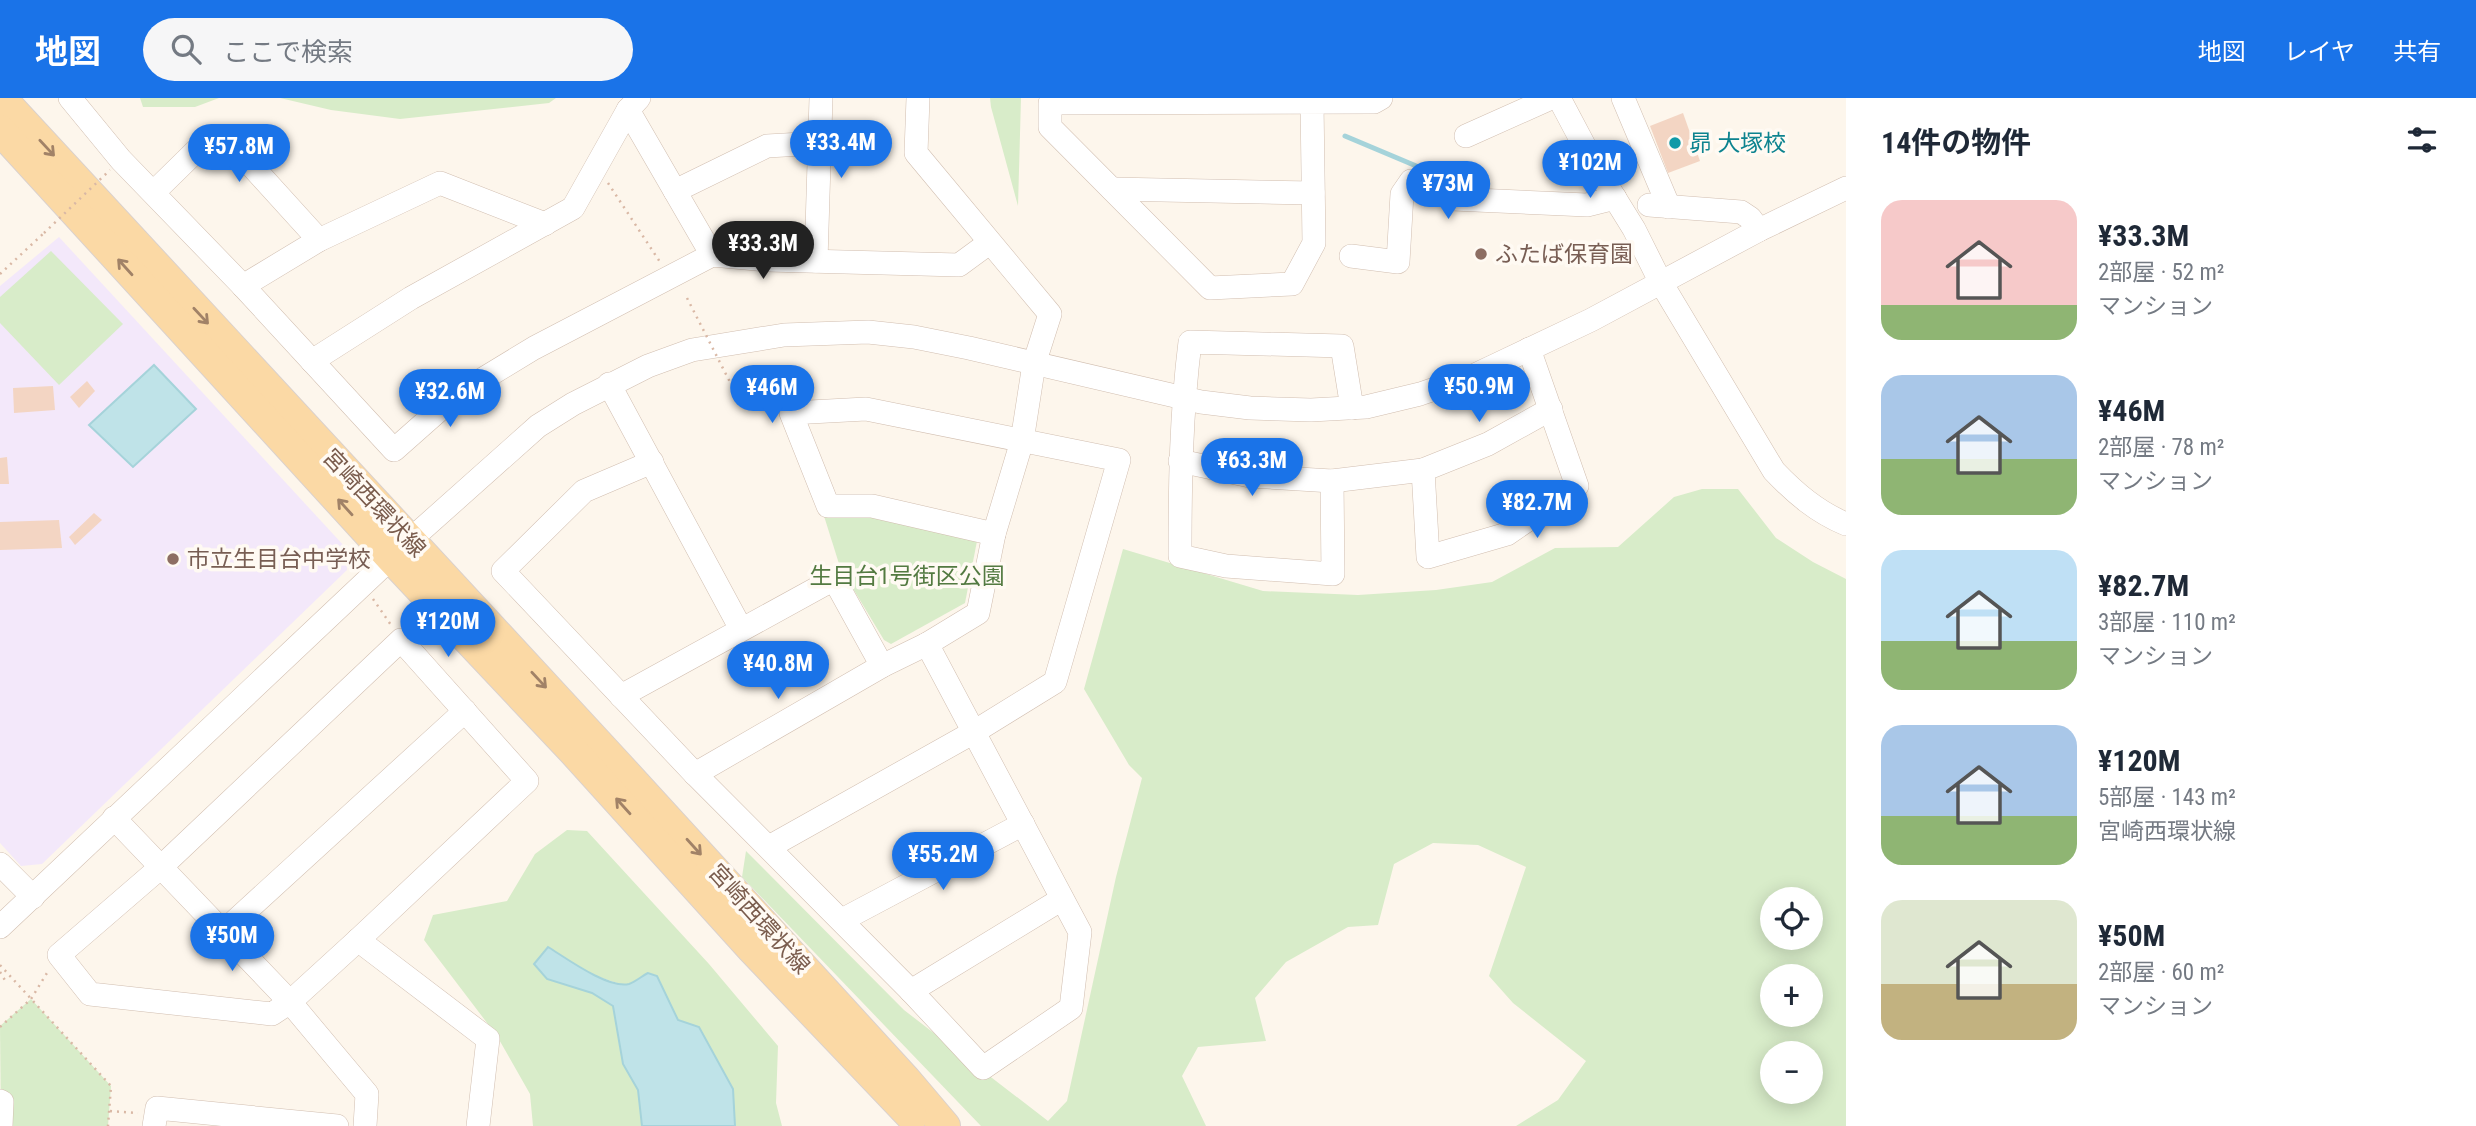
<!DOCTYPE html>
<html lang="ja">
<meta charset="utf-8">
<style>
:root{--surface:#fff;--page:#f6f6f7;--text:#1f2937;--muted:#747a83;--accent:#1a73e8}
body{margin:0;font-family:"Roboto Condensed","Noto Sans JP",sans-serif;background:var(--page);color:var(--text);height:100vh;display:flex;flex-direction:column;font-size:26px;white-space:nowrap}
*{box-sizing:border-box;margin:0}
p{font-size:23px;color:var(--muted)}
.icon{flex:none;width:38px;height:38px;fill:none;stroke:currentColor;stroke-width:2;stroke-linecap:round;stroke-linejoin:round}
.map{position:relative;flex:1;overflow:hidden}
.details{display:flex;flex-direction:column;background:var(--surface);width:630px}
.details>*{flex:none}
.fabs{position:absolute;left:1760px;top:789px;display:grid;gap:14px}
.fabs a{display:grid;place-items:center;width:63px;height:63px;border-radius:50%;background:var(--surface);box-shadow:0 4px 18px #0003;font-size:35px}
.price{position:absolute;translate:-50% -60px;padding:0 16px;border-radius:24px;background:var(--accent);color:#fff;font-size:23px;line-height:46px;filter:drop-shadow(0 2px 4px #0008)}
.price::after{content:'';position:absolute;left:50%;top:42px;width:21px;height:16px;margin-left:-10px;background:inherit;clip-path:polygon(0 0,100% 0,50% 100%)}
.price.active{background:#222;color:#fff}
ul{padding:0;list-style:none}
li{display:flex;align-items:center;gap:21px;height:175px;padding:0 35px}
li span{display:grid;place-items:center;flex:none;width:196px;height:140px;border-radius:21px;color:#555}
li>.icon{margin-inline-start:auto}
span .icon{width:84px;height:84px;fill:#fffc;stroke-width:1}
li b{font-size:30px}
h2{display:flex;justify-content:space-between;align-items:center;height:84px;padding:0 35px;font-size:30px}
header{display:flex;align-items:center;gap:42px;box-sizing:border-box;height:98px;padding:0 35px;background:var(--accent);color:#fff}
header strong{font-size:33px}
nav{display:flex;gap:38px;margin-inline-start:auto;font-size:24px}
.search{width:490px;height:63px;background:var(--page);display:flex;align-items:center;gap:18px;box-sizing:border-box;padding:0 24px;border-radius:38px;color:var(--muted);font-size:26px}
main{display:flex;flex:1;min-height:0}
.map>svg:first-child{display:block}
.education{fill:#f3e8fa}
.green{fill:#d8ecc9;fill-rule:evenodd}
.water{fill:#bfe3e8;stroke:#a5d3da;stroke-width:2}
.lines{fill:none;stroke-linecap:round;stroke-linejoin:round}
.stream{stroke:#a5d3da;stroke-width:5}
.building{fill:#f3d5c3}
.minor-casing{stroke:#d1beb0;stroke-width:24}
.major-casing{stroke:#dad1cd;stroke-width:32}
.path{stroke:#d9b8a5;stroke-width:2.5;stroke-dasharray:2 5;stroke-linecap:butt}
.minor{stroke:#fff;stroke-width:23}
.major{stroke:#fbd9a5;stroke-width:30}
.path-bridge{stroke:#d9b8a5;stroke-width:2.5;stroke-dasharray:2 5;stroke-linecap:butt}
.oneway{stroke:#a18267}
.culture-dot{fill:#0f9aa8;stroke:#fffaf3;stroke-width:2.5}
.education-dot{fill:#8d6e63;stroke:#fffaf3;stroke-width:2.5}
.labels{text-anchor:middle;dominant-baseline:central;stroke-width:7;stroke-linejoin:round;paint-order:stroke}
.culture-label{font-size:23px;fill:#0d838f;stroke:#fffaf3;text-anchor:start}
.education-label{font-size:23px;fill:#785e54;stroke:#fffaf3;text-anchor:start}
.street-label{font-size:23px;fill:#7a5c4d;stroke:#fffaf3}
.park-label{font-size:23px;fill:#537a41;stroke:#fffaf3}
</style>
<header>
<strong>地図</strong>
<div class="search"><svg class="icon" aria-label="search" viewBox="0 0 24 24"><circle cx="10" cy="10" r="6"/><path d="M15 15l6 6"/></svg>ここで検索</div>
<nav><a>地図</a><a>レイヤ</a><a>共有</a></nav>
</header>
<main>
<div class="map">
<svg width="1846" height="1028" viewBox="0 0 1846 1028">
<rect width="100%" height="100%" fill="#fdf6ec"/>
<polygon class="education" points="59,139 346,450 347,472 42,766 21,768 0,745 0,188"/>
<g class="green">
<polygon points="140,0 219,0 195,9 143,9"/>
<polygon points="280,0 556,0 549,5 400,21 331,12"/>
<polygon points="990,0 1021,0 1018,108 991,9"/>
<polygon points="51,153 123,226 59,287 0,225 0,199"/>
<path d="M1702 391H1738L1776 440 1813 464 1846 481V1028H1516L1558 1002 1586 963 1513 905 1489 878 1526 769 1478 747 1433 745 1394 766 1378 827 1348 829 1286 864 1255 900 1266 943 1198 949 1182 978 1206 1028H981L742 779 746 753 904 912 1048 1023 1067 1003 1116 779 1142 680 1129 667 1084 591 1123 451 1263 493 1358 497 1436 492 1492 484 1555 450 1618 449 1674 399ZM1773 802H1811V840H1773ZM1773 878H1811V917H1773ZM1773 956H1811V994H1773Z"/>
<polygon points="870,414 977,443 965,505 891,546 884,542 840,469 824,418 828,415"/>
<polygon points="567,732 587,733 709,866 778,948 776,1005 782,1028 735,1028 733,991 699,929 678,922 657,878 648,875 629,886 620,886 599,879 547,880 592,895 614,908 623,966 638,992 642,1028 533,1028 530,996 497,938 424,842 433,817 507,803 535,756"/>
<polygon points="31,901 111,988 108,1028 1,1028 0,928"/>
</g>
<g class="water">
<polygon points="154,267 196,311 133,369 89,327"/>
<path d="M548 849C566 860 608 891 629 886 635 884 642 878 648 875L657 878 678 922 699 929 733 991 735 1028H642L638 992 623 966 613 908 592 895 547 881 534 866Z"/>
</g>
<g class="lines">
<polyline class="stream" points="1345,38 1421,70 1428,75"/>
</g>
<g class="building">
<polygon points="1683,15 1700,63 1668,75 1650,28"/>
<polygon points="87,283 95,293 79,310 70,299"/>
<polygon points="53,288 55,312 14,315 13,290"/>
<polygon points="7,359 9,386 0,386 0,360"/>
<polygon points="94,415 102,422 75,447 69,439"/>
<polygon points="59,422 62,450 0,452 0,424"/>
</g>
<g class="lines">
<defs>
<g id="minor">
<polyline points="70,0 121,62 243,188 394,352 455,298 534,250 712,157 768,162 959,167 989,145"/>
<path d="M1559 0 1595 68 1634 131 1660 183 1774 373C1795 395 1817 414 1846 426"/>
<polyline points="1623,0 1669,109"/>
<polyline points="1312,5 1314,145 1292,186 1210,190 1050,29 1050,5 1374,4 1381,0"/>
<polyline points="628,12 712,157"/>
<polyline points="1466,38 1551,0"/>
<polyline points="1112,91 1313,95"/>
<polyline points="675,93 767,48 820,45"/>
<polyline points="154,94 201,48 230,44 319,142"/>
<polyline points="1649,107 1741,114 1750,120 1759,132"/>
<polyline points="1351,158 1398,164 1402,96 1411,83 1431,83 1453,101 1587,107 1615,100"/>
<polyline points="816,163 821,0"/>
<polyline points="243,188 319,142 440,85 545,126"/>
<polyline points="312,263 411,200 573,110 628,12 639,0"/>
<polyline points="609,286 741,531"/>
<polyline points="1180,363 1250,378 1332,383 1423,372 1488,346 1551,311"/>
<polyline points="652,364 584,393 503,473 695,676 911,893 983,970 1071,910 1080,834 927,546"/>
<polyline points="1423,372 1428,459 1507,436 1577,388 1529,251"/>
<path d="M1332 383 1333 476 1226 468 1180 458C1180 386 1181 316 1190 244L1342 248 1352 310"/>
<polygon points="401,542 527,683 358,842 290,904 272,916 90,896 59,857 161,769"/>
<polyline points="621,598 834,481 882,568"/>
<polyline points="695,676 882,568 927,546 978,515 994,436 1022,343 1034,266 1050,216 916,55 918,0"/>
<polyline points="114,720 290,904 367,996 365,1028"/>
<polyline points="769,749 974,634 1055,584 1119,362 866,311 791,315 828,408 872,408 994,436"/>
<polyline points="0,766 33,799"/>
<polyline points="842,822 1023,726"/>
<polyline points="0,829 409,443 538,328 573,306 648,268 692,252 784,237 868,234 914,239 969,250 1201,304 1250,310 1311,312 1366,309 1420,296 1475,277 1591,222 1759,132 1846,90"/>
<polyline points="223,834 465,613"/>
<polyline points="358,842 488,941 478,1028"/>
<polyline points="911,893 1062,801"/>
<polyline points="0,1003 2,1004 1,1028"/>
<polyline points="154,1028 157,1010 337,1028"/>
</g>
<g id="major">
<polyline points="1,0 617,666 906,982 945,1028"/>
<polyline points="0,32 391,460 573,653 752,851 912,1019"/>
</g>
</defs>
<use href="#minor" class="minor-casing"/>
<use href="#major" class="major-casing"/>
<g class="path">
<polyline points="608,85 660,164"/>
<polyline points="0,176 44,135"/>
<polyline points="373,501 391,527"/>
<polyline points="0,867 111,988 108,1028"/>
<polyline points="0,874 6,884"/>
<polyline points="0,929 31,901 47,875"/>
<polyline points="110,1013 138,1015"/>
</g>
<use href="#minor" class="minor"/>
<use href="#major" class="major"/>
<g class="path-bridge">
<polyline points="44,135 110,72"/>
<polyline points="687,200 732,288"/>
</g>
</g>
<defs><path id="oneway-shaft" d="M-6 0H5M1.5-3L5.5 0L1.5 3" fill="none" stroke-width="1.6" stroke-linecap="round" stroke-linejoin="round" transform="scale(1.75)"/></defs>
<g class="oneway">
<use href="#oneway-shaft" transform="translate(47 50) rotate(47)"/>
<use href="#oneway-shaft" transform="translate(125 169) rotate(-132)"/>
<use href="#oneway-shaft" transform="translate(201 218) rotate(47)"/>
<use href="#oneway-shaft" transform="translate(345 409) rotate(-132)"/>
<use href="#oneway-shaft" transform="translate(539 582) rotate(47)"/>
<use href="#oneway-shaft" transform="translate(623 708) rotate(-132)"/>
<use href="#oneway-shaft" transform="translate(694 749) rotate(48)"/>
</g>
<circle class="culture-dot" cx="1675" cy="45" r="7"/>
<g class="education-dot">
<circle cx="1481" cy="156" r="7"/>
<circle cx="173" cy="461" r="7"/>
</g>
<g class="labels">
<g class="culture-label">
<text x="1689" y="45">昴 大塚校</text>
</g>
<g class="education-label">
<text x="1495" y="156">ふたば保育園</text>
<text x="187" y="461">市立生目台中学校</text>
</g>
<g class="street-label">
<text transform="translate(374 405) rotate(47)">宮崎西環状線</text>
<text transform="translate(759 821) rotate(48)">宮崎西環状線</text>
</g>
<g class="park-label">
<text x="907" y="478">生目台1号街区公園</text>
</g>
</g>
</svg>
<div class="fabs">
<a><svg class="icon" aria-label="locate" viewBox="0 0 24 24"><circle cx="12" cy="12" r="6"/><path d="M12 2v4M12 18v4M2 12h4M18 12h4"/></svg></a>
<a>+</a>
<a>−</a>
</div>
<b class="price" style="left:841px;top:82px">¥33.4M</b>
<b class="price" style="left:239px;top:86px">¥57.8M</b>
<b class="price" style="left:1590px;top:102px">¥102M</b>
<b class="price" style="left:1448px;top:123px">¥73M</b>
<b class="price active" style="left:763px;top:183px">¥33.3M</b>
<b class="price" style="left:1479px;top:326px">¥50.9M</b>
<b class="price" style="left:772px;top:327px">¥46M</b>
<b class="price" style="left:450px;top:331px">¥32.6M</b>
<b class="price" style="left:1252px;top:400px">¥63.3M</b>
<b class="price" style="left:1537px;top:442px">¥82.7M</b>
<b class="price" style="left:448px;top:561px">¥120M</b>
<b class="price" style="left:778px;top:603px">¥40.8M</b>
<b class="price" style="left:943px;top:794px">¥55.2M</b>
<b class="price" style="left:232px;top:875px">¥50M</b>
</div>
<section class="details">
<h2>14件の物件<svg class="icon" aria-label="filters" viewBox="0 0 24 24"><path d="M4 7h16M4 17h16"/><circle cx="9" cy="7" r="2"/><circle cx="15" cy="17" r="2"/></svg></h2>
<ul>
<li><span style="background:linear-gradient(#f6c9c9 75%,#8fb573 0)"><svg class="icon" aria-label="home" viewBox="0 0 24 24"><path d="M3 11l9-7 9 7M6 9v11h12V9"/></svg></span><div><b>¥33.3M</b><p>2部屋 · 52 m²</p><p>マンション</p></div></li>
<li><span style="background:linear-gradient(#a9c7e8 60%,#8fb573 0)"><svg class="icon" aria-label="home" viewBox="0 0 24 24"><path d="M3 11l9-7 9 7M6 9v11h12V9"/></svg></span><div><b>¥46M</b><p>2部屋 · 78 m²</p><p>マンション</p></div></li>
<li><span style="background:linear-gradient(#bfe0f5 65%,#8fb573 0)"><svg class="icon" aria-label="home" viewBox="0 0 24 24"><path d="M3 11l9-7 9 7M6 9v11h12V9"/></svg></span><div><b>¥82.7M</b><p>3部屋 · 110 m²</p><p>マンション</p></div></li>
<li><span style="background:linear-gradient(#a9c7e8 65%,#8fb573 0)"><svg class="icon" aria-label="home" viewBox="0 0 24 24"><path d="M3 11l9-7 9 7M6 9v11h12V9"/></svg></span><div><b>¥120M</b><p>5部屋 · 143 m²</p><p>宮崎西環状線</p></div></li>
<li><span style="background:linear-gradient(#dfe7d0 60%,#c2b280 0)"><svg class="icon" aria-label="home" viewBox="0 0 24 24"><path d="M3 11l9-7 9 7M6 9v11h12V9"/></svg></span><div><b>¥50M</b><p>2部屋 · 60 m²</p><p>マンション</p></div></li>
</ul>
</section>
</main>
